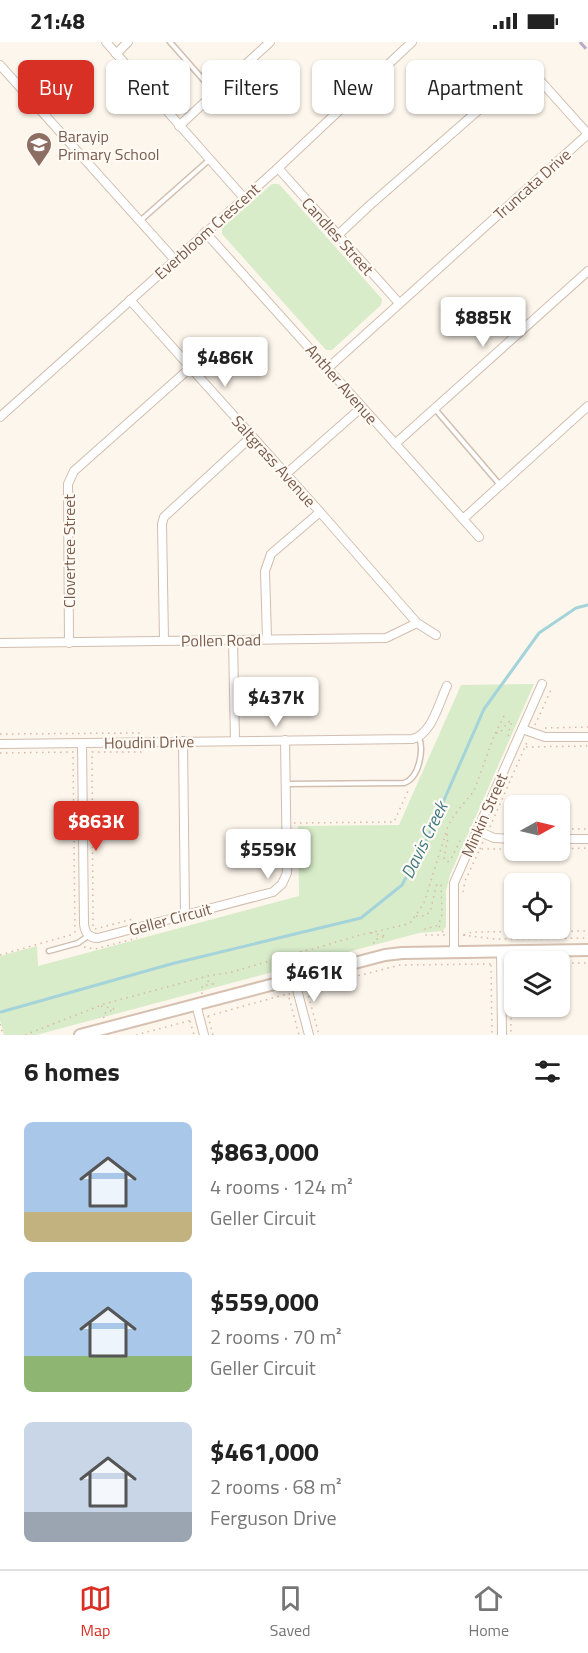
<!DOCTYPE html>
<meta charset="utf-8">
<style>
:root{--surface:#fff;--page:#f6f6f6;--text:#222;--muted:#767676;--line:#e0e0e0;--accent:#d93025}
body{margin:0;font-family:"Titillium Web",sans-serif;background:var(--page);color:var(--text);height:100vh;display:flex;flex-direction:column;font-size:22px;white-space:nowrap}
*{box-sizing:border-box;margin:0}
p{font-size:20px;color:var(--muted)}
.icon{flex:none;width:33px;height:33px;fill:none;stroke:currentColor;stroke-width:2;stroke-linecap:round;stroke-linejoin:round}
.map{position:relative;height:993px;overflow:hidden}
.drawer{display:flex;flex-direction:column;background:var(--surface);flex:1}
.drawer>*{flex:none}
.top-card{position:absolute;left:18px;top:18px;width:552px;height:54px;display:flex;gap:12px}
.needle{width:39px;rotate:82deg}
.buttons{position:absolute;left:504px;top:753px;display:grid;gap:12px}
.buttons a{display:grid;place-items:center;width:66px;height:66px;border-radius:9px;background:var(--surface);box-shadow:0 2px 4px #0004;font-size:30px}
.price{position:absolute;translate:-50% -51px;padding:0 14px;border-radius:6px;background:#fff;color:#222;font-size:20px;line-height:39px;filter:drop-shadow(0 2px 3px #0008)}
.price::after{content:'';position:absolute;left:50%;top:36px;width:18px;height:14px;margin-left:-9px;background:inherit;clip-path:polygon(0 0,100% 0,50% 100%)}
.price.active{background:var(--accent);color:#fff}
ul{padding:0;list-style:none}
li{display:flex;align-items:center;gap:18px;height:150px;padding:0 24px}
li span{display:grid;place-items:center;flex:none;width:168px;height:120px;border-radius:9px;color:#555}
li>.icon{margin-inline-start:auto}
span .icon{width:72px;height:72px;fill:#fffc;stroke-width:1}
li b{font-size:26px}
h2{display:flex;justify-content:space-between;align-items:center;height:72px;padding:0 24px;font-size:26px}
.chip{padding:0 21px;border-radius:9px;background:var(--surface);box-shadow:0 2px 4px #0004;font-size:21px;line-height:54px}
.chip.active{background:var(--accent);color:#fff}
.status{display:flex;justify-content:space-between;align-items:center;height:42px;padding:0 30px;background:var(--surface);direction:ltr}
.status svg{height:16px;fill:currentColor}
.tab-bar{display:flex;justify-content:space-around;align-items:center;height:84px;border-top:2px solid var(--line);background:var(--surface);font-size:16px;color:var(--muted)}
.tab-bar a{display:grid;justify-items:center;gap:3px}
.tab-bar .active{color:var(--accent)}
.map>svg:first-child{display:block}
.green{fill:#d8ecc9}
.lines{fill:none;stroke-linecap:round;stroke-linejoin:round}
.stream{stroke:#a5d3da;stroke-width:3}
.lane-casing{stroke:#d1beb0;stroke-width:7}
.street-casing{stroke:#d1beb0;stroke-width:10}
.secondary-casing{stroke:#d6c0b0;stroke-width:14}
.path{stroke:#d9b8a5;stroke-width:1.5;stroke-dasharray:1.5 4.5;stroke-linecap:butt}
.lane{stroke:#fff;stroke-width:4}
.street{stroke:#fff;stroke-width:8}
.secondary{stroke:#fff;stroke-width:10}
.rail{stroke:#b9a8c9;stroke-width:3;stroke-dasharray:9 6;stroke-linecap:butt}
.labels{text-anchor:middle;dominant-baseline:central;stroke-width:4.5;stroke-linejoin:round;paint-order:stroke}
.education-label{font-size:16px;fill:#785e54;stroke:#fffaf3;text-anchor:start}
.street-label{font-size:16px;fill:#7a5c4d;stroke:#fffaf3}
.water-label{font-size:18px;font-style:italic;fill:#437c86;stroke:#fffaf3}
</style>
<div class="status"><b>21:48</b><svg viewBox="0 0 49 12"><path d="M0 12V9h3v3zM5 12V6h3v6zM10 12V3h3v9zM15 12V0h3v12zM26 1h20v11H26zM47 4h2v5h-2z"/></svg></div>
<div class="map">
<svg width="588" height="993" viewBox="0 0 588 993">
<rect width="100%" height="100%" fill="#fdf6ec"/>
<g class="green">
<polygon points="272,142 279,142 382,257 381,263 332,308 326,308 222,192 222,186"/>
<polygon points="534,642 450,833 446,849 446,885 442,889 419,891 36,993 4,993 0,978 0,914 37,904 38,924 299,854 298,784 399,783 461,643"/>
</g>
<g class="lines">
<polyline class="stream" points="1,970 171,922 361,876 402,843 426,799 484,667 539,591 576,566 588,563"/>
<defs>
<g id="lane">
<polyline points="170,0 215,51"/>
<polyline points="140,179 209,118"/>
<polyline points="435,367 500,443"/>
<path d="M285 742 404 741C419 736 424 709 419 695"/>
<polyline points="49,909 78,901 88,894"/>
</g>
<g id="street">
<polyline points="106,0 244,156"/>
<polyline points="116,12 128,0"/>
<polyline points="0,23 174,217"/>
<polyline points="179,84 270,0"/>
<polyline points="278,126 399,261"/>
<polyline points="205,190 479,495"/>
<polyline points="130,258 320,470 417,581"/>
<polyline points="328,326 588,92 528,25 370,163 338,193"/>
<polyline points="0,375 278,126 412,0"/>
<polyline points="395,402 588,229"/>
<polyline points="286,432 362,365"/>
<polyline points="463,477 588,364"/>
<polyline points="267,597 265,529 271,512 320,470"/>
<polyline points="164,598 162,482 164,475 251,395"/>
<polyline points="233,598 235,699"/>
<polyline points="0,601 386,596 417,581 436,593"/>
<polyline points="69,601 68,442 74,429 190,326"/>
<polyline points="522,687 545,695 588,695"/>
<polyline points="183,699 185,872"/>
<path d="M82 701 84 882C85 891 89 896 98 896L273 850 282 842 287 831 285 698"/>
<path d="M0 702 412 697C432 693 439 660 447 644"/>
<polyline points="478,789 494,796 514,797"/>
<polyline points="560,797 588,797"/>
<polyline points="501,909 502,993"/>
<polyline points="454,910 454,841 542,642"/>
<polyline points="294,936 309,993"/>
<polyline points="196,962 204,993"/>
</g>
<polyline id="secondary" points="80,993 385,913 402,911 588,908"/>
</defs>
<use href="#lane" class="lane-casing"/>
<use href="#street" class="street-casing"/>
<use href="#secondary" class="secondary-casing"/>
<g class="path">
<polyline points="535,683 552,646"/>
<polyline points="545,686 588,685"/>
<polyline points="496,691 500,691 508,680 512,679 508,692 509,696"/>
<polyline points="0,692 141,691"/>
<polyline points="526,705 588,704"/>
<polyline points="0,711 73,710 75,895"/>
<polyline points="294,781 394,780 408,749 407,747"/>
<polyline points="490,785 528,698"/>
<polyline points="560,787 588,787"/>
<polyline points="447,792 448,796 444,816 447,820 450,819 460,799 465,799"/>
<polyline points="480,807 483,800"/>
<polyline points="560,807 588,806"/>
<polyline points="463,850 465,839 480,807 514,807"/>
<polyline points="416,874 424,874 430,870 436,845 437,842 441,843 442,872 439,882 436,884 425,887 426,893 447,893"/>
<polyline points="93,884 92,710 142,710"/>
<polyline points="439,884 445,893"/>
<polyline points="95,887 133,877"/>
<polyline points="371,891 386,894 374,898 374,905"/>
<polyline points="463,893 495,897 588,896"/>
<polyline points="464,893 472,890 588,889"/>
<polyline points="84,905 95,907 137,896"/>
<polyline points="297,911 300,913 310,914 302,917 300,923"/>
<polyline points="0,913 74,892"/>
<polyline points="560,921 588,921"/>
<polyline points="511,922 511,993"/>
<polyline points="491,923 492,993"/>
<polyline points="306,947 400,923 493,922"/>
<polyline points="307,948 319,993"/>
<polyline points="202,952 202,944 213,942 206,938 205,935"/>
<polyline points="290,952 288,952 299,993"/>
<polyline points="101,964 115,967 103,972 104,976"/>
<polyline points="208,974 287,952"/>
<polyline points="208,974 213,993"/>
<polyline points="190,979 194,993"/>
<polyline points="0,982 3,993"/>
<polyline points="25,993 104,962 208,934 232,930 266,920 280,914 313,907 360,893 404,883 411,880 424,861 448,784 455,772 474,749 494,694 506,670"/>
<polyline points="136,993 192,978"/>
</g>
<use href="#lane" class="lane"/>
<use href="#street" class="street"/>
<use href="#secondary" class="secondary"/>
<polyline class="rail" points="580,0 588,9"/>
</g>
<defs>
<symbol id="school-pin" viewBox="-11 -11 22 30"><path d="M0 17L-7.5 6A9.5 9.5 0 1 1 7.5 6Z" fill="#8d6e63" stroke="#fffaf3"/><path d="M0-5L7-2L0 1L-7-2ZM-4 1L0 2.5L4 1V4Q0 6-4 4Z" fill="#fff"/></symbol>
</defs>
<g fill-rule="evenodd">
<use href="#school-pin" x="24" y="88" width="30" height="40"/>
</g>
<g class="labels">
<g class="education-label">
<text x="58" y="94">Barayip<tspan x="58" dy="18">Primary School</tspan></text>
</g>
<g class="street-label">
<text transform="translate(532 142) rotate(-42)">Truncata Drive</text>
<text transform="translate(207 189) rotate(-42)">Everbloom Crescent</text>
<text transform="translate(338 194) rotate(48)">Candles Street</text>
<text transform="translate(342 342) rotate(49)">Anther Avenue</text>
<text transform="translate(274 419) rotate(48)">Saltgrass Avenue</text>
<text transform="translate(69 509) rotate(-90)">Clovertree Street</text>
<text transform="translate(221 598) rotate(-1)">Pollen Road</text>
<text transform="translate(149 700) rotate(-1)">Houdini Drive</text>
<text transform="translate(484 773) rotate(-66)">Minkin Street</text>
<text transform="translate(170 877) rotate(-15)">Geller Circuit</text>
</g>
<g class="water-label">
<text transform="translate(424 798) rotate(-64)">Davis Creek</text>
</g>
</g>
</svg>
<div class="buttons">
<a><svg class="needle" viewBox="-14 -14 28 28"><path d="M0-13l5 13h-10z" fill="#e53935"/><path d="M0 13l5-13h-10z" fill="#767676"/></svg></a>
<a><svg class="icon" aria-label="locate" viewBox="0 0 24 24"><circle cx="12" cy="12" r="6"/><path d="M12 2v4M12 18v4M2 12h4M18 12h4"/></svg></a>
<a><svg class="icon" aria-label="layers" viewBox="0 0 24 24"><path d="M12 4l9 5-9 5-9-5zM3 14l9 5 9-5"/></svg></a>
</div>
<b class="price" style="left:483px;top:306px">$885K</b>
<b class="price" style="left:225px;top:346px">$486K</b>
<b class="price" style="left:276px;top:686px">$437K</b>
<b class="price active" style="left:96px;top:810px">$863K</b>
<b class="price" style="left:268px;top:838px">$559K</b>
<b class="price" style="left:314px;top:961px">$461K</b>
<div class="top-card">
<a class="chip active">Buy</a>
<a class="chip">Rent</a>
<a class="chip">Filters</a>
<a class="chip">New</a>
<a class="chip">Apartment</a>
</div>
</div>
<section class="drawer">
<h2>6 homes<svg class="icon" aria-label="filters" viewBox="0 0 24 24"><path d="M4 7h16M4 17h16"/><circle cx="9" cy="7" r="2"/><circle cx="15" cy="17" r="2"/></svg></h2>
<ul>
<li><span style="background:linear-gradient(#a9c7e8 75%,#c2b280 0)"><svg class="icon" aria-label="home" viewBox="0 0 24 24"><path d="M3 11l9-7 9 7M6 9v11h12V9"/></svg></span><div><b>$863,000</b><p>4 rooms · 124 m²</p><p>Geller Circuit</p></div></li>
<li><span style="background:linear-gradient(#a9c7e8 70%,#8fb573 0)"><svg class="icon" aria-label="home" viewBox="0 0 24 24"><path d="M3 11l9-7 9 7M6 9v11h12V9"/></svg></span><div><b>$559,000</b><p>2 rooms · 70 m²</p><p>Geller Circuit</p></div></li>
<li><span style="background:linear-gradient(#c9d6e8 75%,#9aa5b1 0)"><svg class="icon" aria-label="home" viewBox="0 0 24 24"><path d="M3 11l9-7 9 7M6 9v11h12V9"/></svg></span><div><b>$461,000</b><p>2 rooms · 68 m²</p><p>Ferguson Drive</p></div></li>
</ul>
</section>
<nav class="tab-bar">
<a class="active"><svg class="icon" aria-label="map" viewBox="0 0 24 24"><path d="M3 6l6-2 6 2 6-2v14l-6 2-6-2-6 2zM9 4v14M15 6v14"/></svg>Map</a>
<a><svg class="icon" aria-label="saved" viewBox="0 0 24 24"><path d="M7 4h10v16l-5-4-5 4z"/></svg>Saved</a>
<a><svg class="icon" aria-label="home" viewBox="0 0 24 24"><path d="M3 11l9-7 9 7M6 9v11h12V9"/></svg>Home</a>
</nav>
